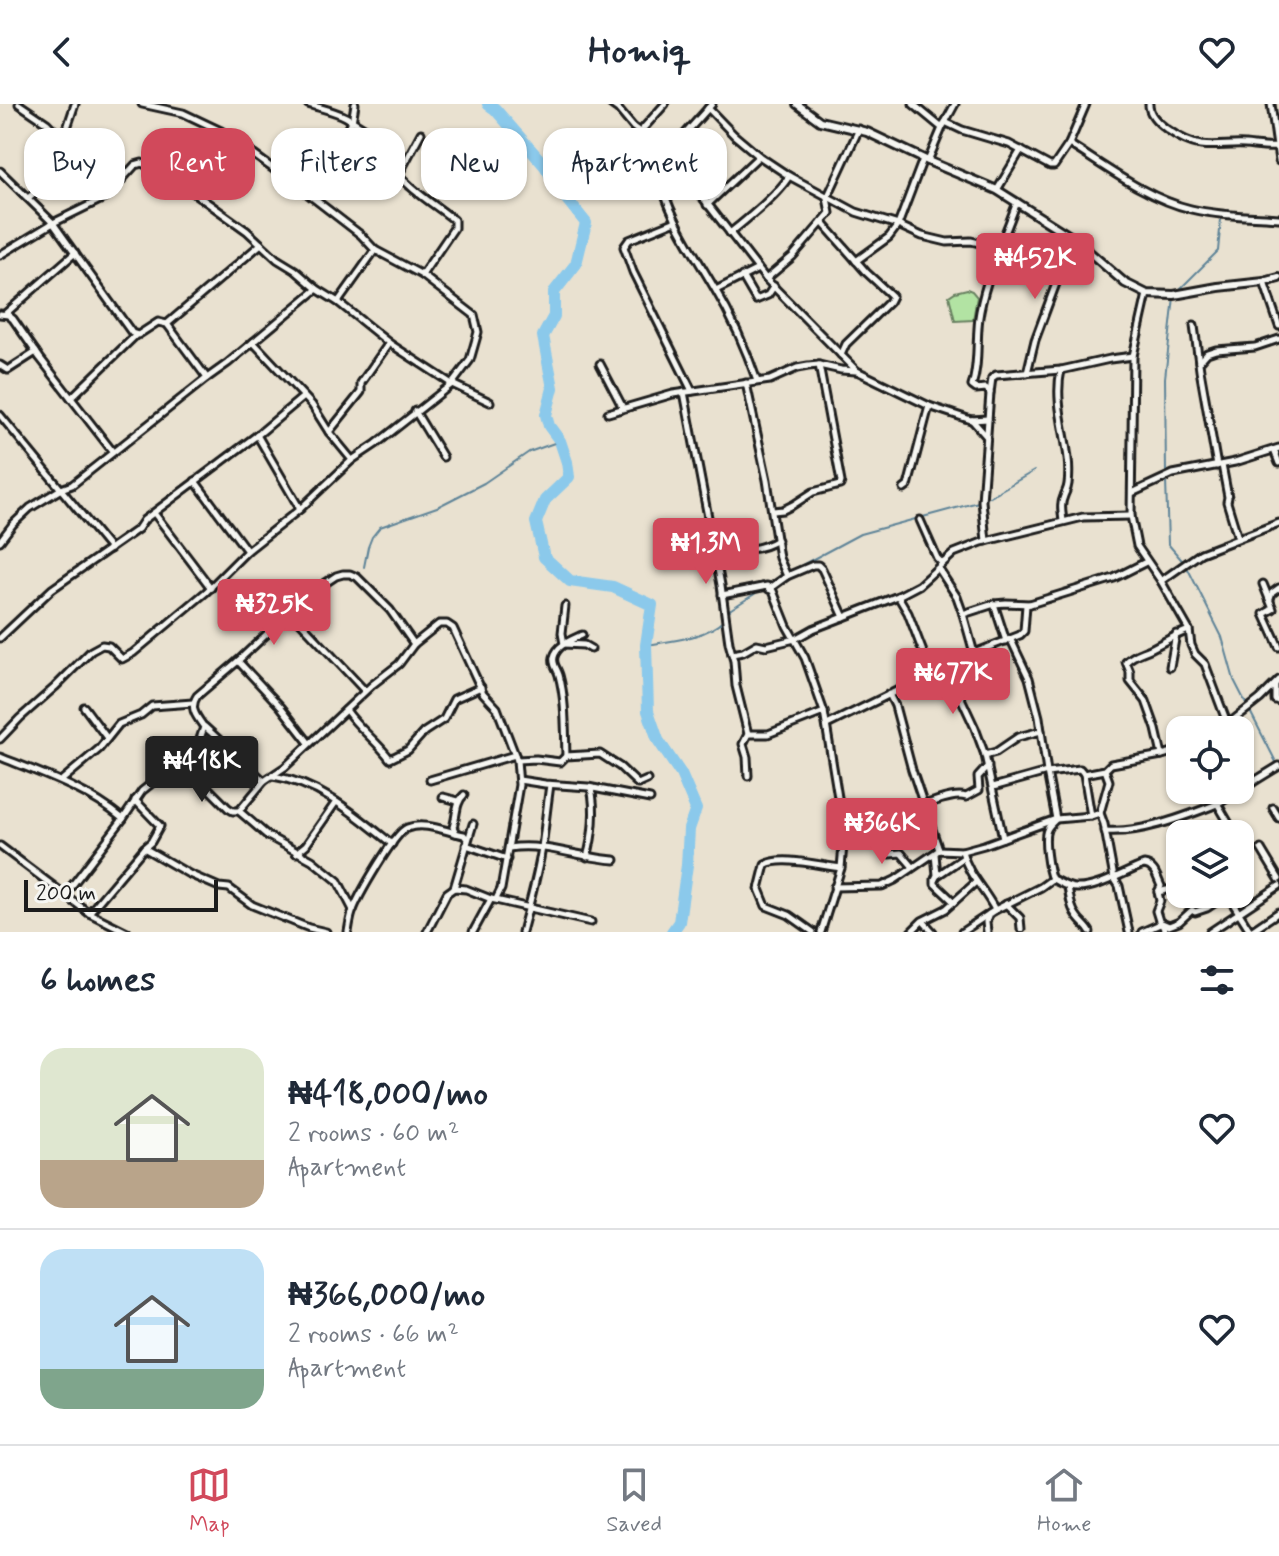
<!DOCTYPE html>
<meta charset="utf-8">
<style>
:root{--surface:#fff;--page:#f6f6f7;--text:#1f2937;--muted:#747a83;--line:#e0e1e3;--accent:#d1495b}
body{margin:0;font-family:Mynerve,sans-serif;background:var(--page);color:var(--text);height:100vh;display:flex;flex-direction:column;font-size:30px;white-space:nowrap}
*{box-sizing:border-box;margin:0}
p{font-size:26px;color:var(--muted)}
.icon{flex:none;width:44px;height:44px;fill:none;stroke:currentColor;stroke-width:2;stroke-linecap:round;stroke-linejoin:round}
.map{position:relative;height:828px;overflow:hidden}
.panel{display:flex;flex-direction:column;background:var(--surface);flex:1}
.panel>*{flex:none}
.hud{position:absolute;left:24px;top:24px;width:800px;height:72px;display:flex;gap:16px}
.tools{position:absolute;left:1166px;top:612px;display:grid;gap:16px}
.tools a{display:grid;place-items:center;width:88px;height:88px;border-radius:16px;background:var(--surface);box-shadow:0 2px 6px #0004;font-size:40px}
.scale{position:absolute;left:24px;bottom:20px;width:194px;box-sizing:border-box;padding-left:8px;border:4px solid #1c1c1c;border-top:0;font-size:22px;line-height:28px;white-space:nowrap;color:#1c1c1c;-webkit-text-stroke:6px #f6f6f2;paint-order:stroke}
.price{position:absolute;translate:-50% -68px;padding:0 18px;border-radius:8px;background:var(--accent);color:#fff;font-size:26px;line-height:52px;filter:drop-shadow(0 2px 4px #0008)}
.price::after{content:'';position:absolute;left:50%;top:48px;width:24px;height:18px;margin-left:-12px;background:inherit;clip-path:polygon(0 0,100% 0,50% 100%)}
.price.selected{background:#222;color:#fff}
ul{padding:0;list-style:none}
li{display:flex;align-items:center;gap:24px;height:200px;padding:0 40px}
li+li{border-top:2px solid var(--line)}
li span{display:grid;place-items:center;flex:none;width:224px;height:160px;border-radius:24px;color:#555}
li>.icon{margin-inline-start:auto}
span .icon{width:96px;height:96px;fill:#fffc;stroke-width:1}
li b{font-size:34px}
h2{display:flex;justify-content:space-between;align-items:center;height:96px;padding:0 40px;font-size:34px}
.chip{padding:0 28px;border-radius:24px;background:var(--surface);box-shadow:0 2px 6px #0004;font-size:28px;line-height:72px}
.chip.selected{background:var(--accent);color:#fff}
header{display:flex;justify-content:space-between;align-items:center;height:104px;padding:0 40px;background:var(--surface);font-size:36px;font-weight:800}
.tabs{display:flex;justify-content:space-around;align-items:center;height:112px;border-top:2px solid var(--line);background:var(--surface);font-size:22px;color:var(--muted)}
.tabs a{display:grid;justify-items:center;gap:4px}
.tabs .selected{color:var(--accent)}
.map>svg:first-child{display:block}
.green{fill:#b2e3a3;stroke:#678060;stroke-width:2}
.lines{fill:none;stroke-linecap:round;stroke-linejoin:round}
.stream{stroke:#5f8498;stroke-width:2}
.river{stroke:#8bc9eb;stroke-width:12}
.minor-casing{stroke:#1c1c1c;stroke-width:11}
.tertiary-casing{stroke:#1c1c1c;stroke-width:12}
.minor{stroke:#f6f6f2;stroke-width:5}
.tertiary{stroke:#f6f6f2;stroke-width:6}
</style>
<header><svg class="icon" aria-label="back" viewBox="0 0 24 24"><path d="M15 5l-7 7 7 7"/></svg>Homiq<svg class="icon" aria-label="heart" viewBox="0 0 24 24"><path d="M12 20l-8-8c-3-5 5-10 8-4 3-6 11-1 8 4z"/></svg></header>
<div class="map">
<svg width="1279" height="828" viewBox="0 0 1279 828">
<rect width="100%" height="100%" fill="#e9e1d0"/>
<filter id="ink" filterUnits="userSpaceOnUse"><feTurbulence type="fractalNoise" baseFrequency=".0125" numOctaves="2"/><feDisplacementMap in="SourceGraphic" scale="16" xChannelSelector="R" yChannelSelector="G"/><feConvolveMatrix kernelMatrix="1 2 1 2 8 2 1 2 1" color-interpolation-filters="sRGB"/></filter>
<g filter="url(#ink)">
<polygon class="green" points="967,185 972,187 977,193 973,216 955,217 949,192 955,188"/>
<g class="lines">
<g class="stream">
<polyline points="1177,188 1218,147 1221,115"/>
<polyline points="1166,370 1165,274 1174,193"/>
<polyline points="1166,377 1168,440 1186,461 1222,533 1234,576 1276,658 1279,659"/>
<polyline points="364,463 368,443 372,433 380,423 437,403 484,379 529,348 560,337"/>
<polyline points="789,468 860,430 982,397 1034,367"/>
<polyline points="769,481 784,471"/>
<polyline points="726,510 731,505 764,484"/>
<path d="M646 541C672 537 706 534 724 516"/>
</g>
<polyline class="river" points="488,0 495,5 545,62 561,88 586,119 576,160 554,188 554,212 543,232 553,284 546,311 549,322 560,337 567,358 569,373 545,396 536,418 544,453 570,477 613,483 652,501 646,541 648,607 658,636 681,670 696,705 689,725 687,761 679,818 672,828"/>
<defs>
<g id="minor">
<polyline points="19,0 47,19 113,86"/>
<polyline points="142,0 183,9 221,27 304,87 361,131 375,146 422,171 474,211 478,228 470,256 452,280 376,340 352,356 300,405 257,331"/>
<path d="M308 0C320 4 335 7 346 13 366 25 389 39 405 56"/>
<polyline points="611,0 618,5 633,23 668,49 766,175 857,267 929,302 971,316 988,315"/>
<path d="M712 0 668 49 658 67C667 110 693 147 715 185 733 215 746 245 757 277"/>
<polyline points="913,0 942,24"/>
<path d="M1149 0C1148 18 1184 38 1201 41 1215 43 1231 40 1245 41 1256 42 1266 44 1277 43"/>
<polyline points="1271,0 1279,57"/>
<polyline points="708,4 734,31 759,52 789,72 856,108 898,121 922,132 947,138 971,137 1000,144"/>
<polyline points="945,18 962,26 1009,40 1050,62 1054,62 1069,40 1086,0"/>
<polyline points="640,28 665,0"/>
<path d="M421 29 399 70C405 82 441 105 454 116V124L422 171"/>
<polyline points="63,36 75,0"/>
<path d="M1069 40C1106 63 1148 95 1191 105 1220 112 1250 112 1279 114"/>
<polyline points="928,57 942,24 955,0"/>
<polyline points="0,67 53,119 132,229 138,231 158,218 167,220 207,274"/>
<polyline points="997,86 1021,46"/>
<polyline points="304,87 352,18 355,0"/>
<polyline points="28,94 65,64"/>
<polyline points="707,101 759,52"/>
<polyline points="676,117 629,136 624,143 633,168 692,287"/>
<polyline points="822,118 866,168 892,192 889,198 846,240 841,251"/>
<path d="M730 129C746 116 780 89 789 72"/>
<polyline points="0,151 53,119 106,93 135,61 142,59 187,84 247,127 277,155 295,166 317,185 338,198 389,239 452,280 490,298"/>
<polyline points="856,157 889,133 898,121 923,55"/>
<polyline points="742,172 756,196 768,191 774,182"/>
<polyline points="766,175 793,152 830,109 827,94 859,25"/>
<polyline points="1264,178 1279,222"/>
<polyline points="716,186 758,165"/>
<polyline points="1147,190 1133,252 1131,412 1137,442 1161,477 1189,526 1191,541 1195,550 1205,560 1229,624"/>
<polyline points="338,198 375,146"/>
<polyline points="0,210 8,211 13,215 40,254 113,348"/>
<polyline points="5,210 75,149"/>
<polyline points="167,220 261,140"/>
<polyline points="1194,222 1200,266 1217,362"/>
<polyline points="253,238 312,301 329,328 352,356"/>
<polyline points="1199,258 1207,249 1216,246 1255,243 1279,235"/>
<polyline points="600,260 623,304"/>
<polyline points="0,261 8,266 36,248"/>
<path d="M1061 266C1052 305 1073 344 1068 380 1067 387 1066 386 1064 392 1060 401 1062 408 1063 417"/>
<polyline points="1027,269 1035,236 1073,134"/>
<polyline points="746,279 767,376 779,454 787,472"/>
<polyline points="684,288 721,481 729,539 734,557 736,582 748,630 743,640 747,653 748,672"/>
<path d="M990 289 986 284 976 285 972 282C980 258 975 232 980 207 987 170 1004 134 1017 98"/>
<polyline points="71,294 136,231"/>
<polyline points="415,307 443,353"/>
<polyline points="608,309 673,290 770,276 797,264 808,262 819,261 841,266 856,267"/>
<polyline points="0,311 110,445"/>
<polyline points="972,316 987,333"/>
<polyline points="329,328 361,288 361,279 389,239"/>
<polyline points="1274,346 1279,359"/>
<polyline points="1222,361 1228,393 1227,398 1238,434"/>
<polyline points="195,377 247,447"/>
<polyline points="904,385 908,382 929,302"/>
<polyline points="1132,389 1173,370 1235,358 1279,344"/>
<polyline points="773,407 783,406 793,401 813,388 840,381 841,378 819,261"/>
<polyline points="154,409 211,484"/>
<polyline points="920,416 937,454 942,459"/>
<polyline points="0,437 13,420 30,404 61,385 72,381 207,274 228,259 317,185"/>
<polyline points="986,437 982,397 990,289 992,274 996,271 1061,266 1110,255 1133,252"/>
<path d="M713 446C735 446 758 448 777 436"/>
<polyline points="938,464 957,493 963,510 974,549"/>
<polyline points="1161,477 1201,449 1279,419"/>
<polyline points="1263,480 1273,505 1264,510 1279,543"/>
<polyline points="769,485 773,487 787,522 805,554 824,608 844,730 841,764 821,828"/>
<polyline points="722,491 767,482 769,485 787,472 813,461 818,461 822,465 844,513"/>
<polyline points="898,492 908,509 931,569"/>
<polyline points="1270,495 1272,489 1279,484"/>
<polyline points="994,500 1006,537"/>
<polyline points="565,502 562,529 564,540 584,541 591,545"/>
<polyline points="290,507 365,587"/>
<polyline points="963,510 994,500 1006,499 1030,500 1114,474 1146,458"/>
<polyline points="0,534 52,485 138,425 144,416 260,329 303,293"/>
<path d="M1011 536 1029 574 1039 613 1047 668 1056 715C1053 718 1048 722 1047 726 1043 734 1048 767 1052 775 1060 778 1067 784 1076 784 1097 785 1124 768 1144 761 1155 762 1157 774 1161 782L1158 788 1160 797 1156 807 1160 820 1161 819 1166 828"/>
<polyline points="732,550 743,548 757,540 766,542 795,535 813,525 898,492 919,481 954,449 982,438 1083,413 1131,412"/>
<polyline points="238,557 281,603 309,639"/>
<polyline points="946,562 975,624 985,651 1003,734"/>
<polyline points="1170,563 1176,530"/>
<polyline points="1275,581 1275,596 1279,597"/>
<polyline points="889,590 895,602 912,666 939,746"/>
<polyline points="84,603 107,634"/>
<path d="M346 606C359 625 377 637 390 655L408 646 424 628 444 615 454 595 481 583"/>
<polyline points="827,621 974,549 1020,531 1024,527 1026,501 1030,500"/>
<polyline points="205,623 264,677"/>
<polyline points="1230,623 1232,617 1260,595 1279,576"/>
<polyline points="748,630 768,630 824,608"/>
<polyline points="0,635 20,614 55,583 91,547 102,541 109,542 122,555 133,549 206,488 247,447 300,405"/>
<polyline points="985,651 996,648 1018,633 1041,627"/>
<path d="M1162 651 1156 625 1146 597 1130 577V568L1126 558C1134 550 1141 549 1150 545 1164 538 1175 531 1189 526"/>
<path d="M566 652C565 625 566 597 559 571 557 564 552 560 554 553 557 541 571 536 582 531"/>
<path d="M0 653C43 670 87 685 123 715"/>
<polyline points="517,656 536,655 560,658 566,652 600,650 620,663 638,680 647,676"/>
<polyline points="181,657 228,704 233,707 239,707 268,732 312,756 338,777 353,806"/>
<polyline points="1240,657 1252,679"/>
<polyline points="1105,666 1109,677 1100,709 1104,720 1114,774 1119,782 1129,828"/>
<polyline points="1047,669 1080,665 1084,670 1105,666 1111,660 1162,651 1180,646"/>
<polyline points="1084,670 1091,712"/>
<path d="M273 672C320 679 357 712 392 740"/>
<polyline points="430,676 515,651"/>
<polyline points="519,676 545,680 588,683 650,695"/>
<polyline points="61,677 99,645 119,620 141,611 152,602 193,599"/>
<polyline points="993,683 1047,668"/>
<polyline points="1240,686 1279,662"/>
<polyline points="443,693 458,697"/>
<polyline points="1217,699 1235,730"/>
<path d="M923 701C935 698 955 689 966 693L979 686 978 673 988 662"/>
<polyline points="1273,704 1279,714"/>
<polyline points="239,707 264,677 285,663 372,581 399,560 414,540 439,520 447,520 453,524 483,589 497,604 517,656 519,681 501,785 496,795"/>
<path d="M1105 727C1138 730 1181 714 1212 702 1221 699 1231 691 1240 686"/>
<path d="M456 729 453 723C457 712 455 699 464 691"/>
<polyline points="844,730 869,725 882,725 886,729 890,750 901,749 913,763"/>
<polyline points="1225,730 1232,726"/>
<polyline points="1240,737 1244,743 1244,748 1240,751"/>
<polyline points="466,741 507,755"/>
<polyline points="0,742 89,809 127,828"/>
<polyline points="144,744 189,770 219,783 229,784 252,801 309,824 326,828"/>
<path d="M509 744C544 738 580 754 615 756"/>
<polyline points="1261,745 1279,775"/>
<path d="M962 747C968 772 984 784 995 806"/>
<polyline points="296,749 306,741 336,698"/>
<polyline points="935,750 937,771 935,775 935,780 954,798"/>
<path d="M587 753C593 733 596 705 591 684"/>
<polyline points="938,771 963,754"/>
<polyline points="834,783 882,782 895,776 939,746 962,747 984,741 1056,715 1091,712 1100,709"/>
<polyline points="454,784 473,720"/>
<path d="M1068 784C1070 792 1070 803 1076 811 1080 818 1086 821 1090 828"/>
<polyline points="1158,788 1180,783"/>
<polyline points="1227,790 1251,828"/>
<path d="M64 792 123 715 142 687 191 648 199 638 204 623C196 612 189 604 197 592L238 557 304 495 324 480 336 472 343 470H350L357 473 390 506 414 540"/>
<polyline points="1006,800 1020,814 1021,825"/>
<polyline points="89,809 144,744 151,738 160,722 135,696"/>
<polyline points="923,817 933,828"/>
<polyline points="1162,819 1169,822 1179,818 1192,806 1195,808 1207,804 1228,790"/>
<polyline points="1251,827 1279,808"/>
<path d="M348 828C349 822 350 815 352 809 357 794 394 729 407 724 425 717 447 728 464 731L467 735"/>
<polyline points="427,828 447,789 454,784 466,785 491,795 591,818"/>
<polyline points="473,828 491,795"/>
<path d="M522 828C529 801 538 771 542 743 545 722 547 701 550 681"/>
<path d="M813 828 789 811 766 802 759 785 765 761C781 751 821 762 841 764"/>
<polyline points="911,828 922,817 946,805 976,778"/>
<polyline points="962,828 995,806 1041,783 1052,775"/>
<polyline points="987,828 986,818 989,810"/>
<polyline points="1142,828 1160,820"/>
<polyline points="1210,828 1279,782"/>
</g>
<polyline id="tertiary" points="797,0 820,17 867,28 928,57 997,86 1073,134 1125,179 1147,190 1174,191 1218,183 1264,178 1279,174"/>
</defs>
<use href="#minor" class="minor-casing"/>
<use href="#tertiary" class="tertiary-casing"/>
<use href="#minor" class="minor"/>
<use href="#tertiary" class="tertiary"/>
</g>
</g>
</svg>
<div class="tools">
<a><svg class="icon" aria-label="locate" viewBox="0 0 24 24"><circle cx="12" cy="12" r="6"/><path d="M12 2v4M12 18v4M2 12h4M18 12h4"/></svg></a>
<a><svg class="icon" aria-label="layers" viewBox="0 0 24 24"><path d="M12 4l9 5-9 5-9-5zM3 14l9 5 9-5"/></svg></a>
</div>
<div class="scale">200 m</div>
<b class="price" style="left:1035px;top:197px">₦452K</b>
<b class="price" style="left:706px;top:482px">₦1.3M</b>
<b class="price" style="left:274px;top:543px">₦325K</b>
<b class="price" style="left:953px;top:612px">₦677K</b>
<b class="price selected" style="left:202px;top:700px">₦418K</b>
<b class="price" style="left:882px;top:762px">₦366K</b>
<div class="hud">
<a class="chip">Buy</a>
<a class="chip selected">Rent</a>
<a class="chip">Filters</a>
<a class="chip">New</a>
<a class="chip">Apartment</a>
</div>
</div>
<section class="panel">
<h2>6 homes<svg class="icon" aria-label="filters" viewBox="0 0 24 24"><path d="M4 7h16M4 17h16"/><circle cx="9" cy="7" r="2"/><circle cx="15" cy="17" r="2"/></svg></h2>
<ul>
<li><span style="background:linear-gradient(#dfe7d0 70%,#b9a48a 0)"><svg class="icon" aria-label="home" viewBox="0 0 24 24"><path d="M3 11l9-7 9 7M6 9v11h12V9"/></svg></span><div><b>₦418,000/mo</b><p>2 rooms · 60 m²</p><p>Apartment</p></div><svg class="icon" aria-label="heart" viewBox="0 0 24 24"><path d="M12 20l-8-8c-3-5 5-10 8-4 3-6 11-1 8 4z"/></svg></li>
<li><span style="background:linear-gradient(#bfe0f5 75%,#7fa58c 0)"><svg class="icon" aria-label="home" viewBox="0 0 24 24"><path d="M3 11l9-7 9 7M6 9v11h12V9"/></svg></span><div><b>₦366,000/mo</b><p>2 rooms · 66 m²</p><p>Apartment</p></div><svg class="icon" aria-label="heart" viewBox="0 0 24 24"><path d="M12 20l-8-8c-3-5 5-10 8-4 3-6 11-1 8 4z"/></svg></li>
</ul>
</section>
<nav class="tabs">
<a class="selected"><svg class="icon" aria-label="map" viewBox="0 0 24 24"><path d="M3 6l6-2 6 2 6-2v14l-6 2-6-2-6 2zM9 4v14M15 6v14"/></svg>Map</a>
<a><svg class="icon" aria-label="saved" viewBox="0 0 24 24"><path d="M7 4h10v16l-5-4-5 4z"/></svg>Saved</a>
<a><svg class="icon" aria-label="home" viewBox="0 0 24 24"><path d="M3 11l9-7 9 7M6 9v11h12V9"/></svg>Home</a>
</nav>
